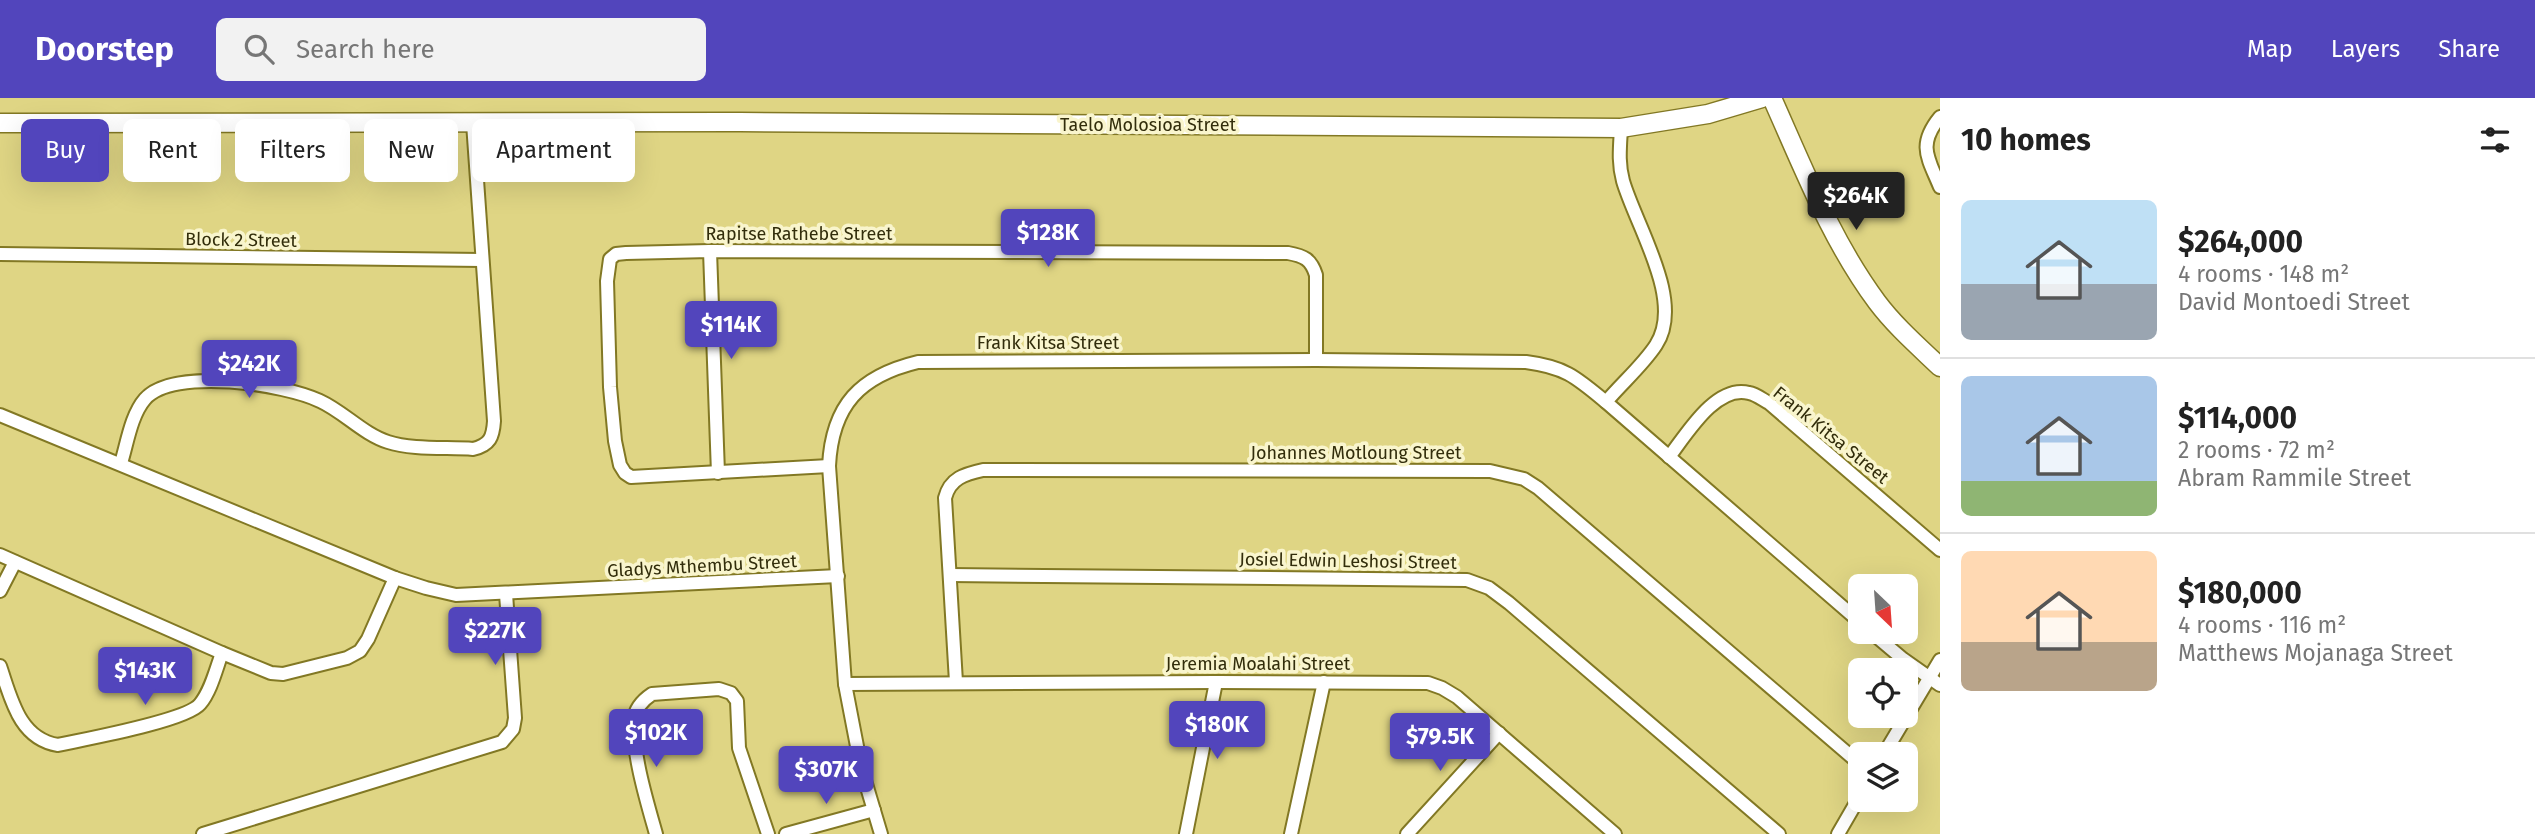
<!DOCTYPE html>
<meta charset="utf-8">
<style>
:root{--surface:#fff;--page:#f2f2f2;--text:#222;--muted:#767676;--line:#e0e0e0;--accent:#5245bc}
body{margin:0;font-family:"Fira Sans",sans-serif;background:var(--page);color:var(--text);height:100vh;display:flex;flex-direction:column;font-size:26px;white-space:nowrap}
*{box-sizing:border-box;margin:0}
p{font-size:23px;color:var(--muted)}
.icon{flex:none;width:38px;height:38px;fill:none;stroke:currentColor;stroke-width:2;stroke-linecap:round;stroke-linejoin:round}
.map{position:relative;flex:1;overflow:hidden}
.details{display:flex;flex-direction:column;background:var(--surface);width:595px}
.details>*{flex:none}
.guide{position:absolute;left:21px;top:21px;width:665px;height:63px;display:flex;gap:14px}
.needle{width:46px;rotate:155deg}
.controls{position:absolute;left:1848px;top:476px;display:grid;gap:14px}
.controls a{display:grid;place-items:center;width:70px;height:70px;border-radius:10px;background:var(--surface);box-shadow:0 7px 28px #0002;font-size:35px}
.price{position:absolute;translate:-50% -60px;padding:0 16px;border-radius:7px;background:var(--accent);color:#fff;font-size:23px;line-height:46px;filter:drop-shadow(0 2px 4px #0008)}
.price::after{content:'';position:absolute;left:50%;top:42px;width:21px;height:16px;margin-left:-10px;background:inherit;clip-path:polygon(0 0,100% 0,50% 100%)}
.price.active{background:#222;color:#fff}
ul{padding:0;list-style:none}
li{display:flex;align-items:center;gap:21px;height:175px;padding:0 21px}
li+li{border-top:2px solid var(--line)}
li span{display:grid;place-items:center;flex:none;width:196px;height:140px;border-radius:10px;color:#555}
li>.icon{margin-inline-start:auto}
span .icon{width:84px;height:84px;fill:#fffc;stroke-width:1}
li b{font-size:30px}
h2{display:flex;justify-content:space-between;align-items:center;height:84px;padding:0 21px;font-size:30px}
.tag{padding:0 24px;border-radius:10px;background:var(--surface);box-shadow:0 7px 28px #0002;font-size:24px;line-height:63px}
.tag.active{background:var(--accent);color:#fff}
header{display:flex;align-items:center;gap:42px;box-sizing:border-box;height:98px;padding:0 35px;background:var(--accent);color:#fff}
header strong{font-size:33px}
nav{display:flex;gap:38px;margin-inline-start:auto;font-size:24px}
.search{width:490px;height:63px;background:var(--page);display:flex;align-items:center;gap:18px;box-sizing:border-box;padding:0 24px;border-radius:10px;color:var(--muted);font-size:26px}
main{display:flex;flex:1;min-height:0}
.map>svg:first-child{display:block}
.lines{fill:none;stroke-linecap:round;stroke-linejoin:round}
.street-casing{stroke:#827824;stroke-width:16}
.secondary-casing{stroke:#827824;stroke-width:21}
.street{stroke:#fff;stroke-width:12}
.secondary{stroke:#fff;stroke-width:18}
.labels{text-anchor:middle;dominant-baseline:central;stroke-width:7;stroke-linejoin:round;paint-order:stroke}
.street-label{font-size:18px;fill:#322d0b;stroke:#f9f5cd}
</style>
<header>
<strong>Doorstep</strong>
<div class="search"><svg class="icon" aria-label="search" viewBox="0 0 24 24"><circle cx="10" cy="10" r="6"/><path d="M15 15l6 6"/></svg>Search here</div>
<nav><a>Map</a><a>Layers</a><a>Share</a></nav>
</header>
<main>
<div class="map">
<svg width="1940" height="736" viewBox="0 0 1940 736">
<rect width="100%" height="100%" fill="#dfd584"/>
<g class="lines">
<defs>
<g id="street">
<path d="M1940 19C1917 47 1928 60 1940 89"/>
<polyline points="710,153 718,375"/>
<polyline points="0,156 482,162"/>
<path d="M1606 304C1622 285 1643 267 1656 247 1685 203 1636 128 1623 83 1618 65 1620 49 1621 30"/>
<polyline points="0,317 395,480 426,490 456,497 838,478"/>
<path d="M1669 359C1686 337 1716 286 1749 295 1756 296 1763 302 1769 305L1940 452"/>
<path d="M121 365C127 346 131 317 145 301 173 269 285 286 320 303 344 314 363 336 388 344 412 352 448 349 473 351 490 347 493 339 494 323L473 25"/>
<path d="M829 368 631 379 625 375 620 367 615 343 610 289 607 183 610 161 616 156 626 155 710 153 1288 155C1304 158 1311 161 1316 177V262"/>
<polyline points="0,457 222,555 271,575 283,576 347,560 360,553 368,541 395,480"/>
<polyline points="950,477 1467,482 1489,490 1509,505 1779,736"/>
<polyline points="0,493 15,464"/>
<polyline points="1871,534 1903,561 1940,587"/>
<path d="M0 568C11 600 19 641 58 647 85 641 186 623 200 606 211 593 216 571 222 555"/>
<path d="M956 584 945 400C950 380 965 376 983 372L1490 373 1524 381 1538 390 1860 666"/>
<polyline points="845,586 1216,584 1428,585 1442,590 1457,599 1615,736"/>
<polyline points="1884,656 1940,562"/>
<polyline points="203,736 502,644 513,631 515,620 506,496"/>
<path d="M656 736C647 704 632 655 634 622 635 611 643 602 652 596L719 591 731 595 737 603 739 650 768 736"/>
<polyline points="786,736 874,712"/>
<path d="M881 736 861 669 845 586 829 368C832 307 860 278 918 264L1316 262 1526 264C1565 269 1576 279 1606 304L1860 524"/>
<polyline points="1186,736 1216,584"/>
<polyline points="1291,736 1324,584"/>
<polyline points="1407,736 1499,635"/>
<polyline points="1838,736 1860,698"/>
</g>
<g id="secondary">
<path d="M1772 0C1803 69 1831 142 1877 204 1895 228 1918 248 1940 269"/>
<polyline points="0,25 740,24 1621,30 1708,16 1762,0"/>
</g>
</defs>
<use href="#street" class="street-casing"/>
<use href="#secondary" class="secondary-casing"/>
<use href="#street" class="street"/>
<use href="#secondary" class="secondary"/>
</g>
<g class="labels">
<g class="street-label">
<text x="1148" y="27">Taelo Molosioa Street</text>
<text x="799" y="136">Rapitse Rathebe Street</text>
<text transform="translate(241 142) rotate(1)">Block 2 Street</text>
<text x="1048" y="245">Frank Kitsa Street</text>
<text transform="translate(1831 337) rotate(39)">Frank Kitsa Street</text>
<text x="1356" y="355">Johannes Motloung Street</text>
<text transform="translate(1348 463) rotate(1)">Josiel Edwin Leshosi Street</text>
<text transform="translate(702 468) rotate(-3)">Gladys Mthembu Street</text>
<text x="1258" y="566">Jeremia Moalahi Street</text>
</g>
</g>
</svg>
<div class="controls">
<a><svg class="needle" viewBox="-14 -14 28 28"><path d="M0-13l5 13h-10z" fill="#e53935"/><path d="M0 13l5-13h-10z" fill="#767676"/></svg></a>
<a><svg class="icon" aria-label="locate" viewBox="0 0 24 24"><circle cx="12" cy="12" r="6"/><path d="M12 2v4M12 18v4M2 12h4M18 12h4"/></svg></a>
<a><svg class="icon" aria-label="layers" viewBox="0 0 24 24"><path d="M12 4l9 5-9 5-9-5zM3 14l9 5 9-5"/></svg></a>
</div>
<b class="price active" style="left:1856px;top:134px">$264K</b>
<b class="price" style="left:1048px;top:171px">$128K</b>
<b class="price" style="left:731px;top:263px">$114K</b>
<b class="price" style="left:249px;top:302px">$242K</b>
<b class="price" style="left:495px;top:569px">$227K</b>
<b class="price" style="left:145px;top:609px">$143K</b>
<b class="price" style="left:1217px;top:663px">$180K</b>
<b class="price" style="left:656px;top:671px">$102K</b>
<b class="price" style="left:1440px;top:675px">$79.5K</b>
<b class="price" style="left:826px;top:708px">$307K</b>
<div class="guide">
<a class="tag active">Buy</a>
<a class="tag">Rent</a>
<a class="tag">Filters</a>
<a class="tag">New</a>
<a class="tag">Apartment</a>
</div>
</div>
<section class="details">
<h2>10 homes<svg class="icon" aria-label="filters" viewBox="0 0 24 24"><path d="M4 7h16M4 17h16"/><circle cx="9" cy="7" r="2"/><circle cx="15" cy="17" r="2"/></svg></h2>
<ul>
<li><span style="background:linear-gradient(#bfe0f5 60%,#9aa5b1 0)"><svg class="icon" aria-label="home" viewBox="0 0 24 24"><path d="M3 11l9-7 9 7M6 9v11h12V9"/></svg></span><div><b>$264,000</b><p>4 rooms · 148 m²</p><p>David Montoedi Street</p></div></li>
<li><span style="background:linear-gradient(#a9c7e8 75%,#8fb573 0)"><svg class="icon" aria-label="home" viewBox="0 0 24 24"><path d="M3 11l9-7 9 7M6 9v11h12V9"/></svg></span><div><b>$114,000</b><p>2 rooms · 72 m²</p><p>Abram Rammile Street</p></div></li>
<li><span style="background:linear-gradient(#ffd9b3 65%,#b9a48a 0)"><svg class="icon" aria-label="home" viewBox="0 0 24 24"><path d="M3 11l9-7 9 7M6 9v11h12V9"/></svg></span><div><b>$180,000</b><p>4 rooms · 116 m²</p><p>Matthews Mojanaga Street</p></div></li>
</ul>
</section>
</main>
